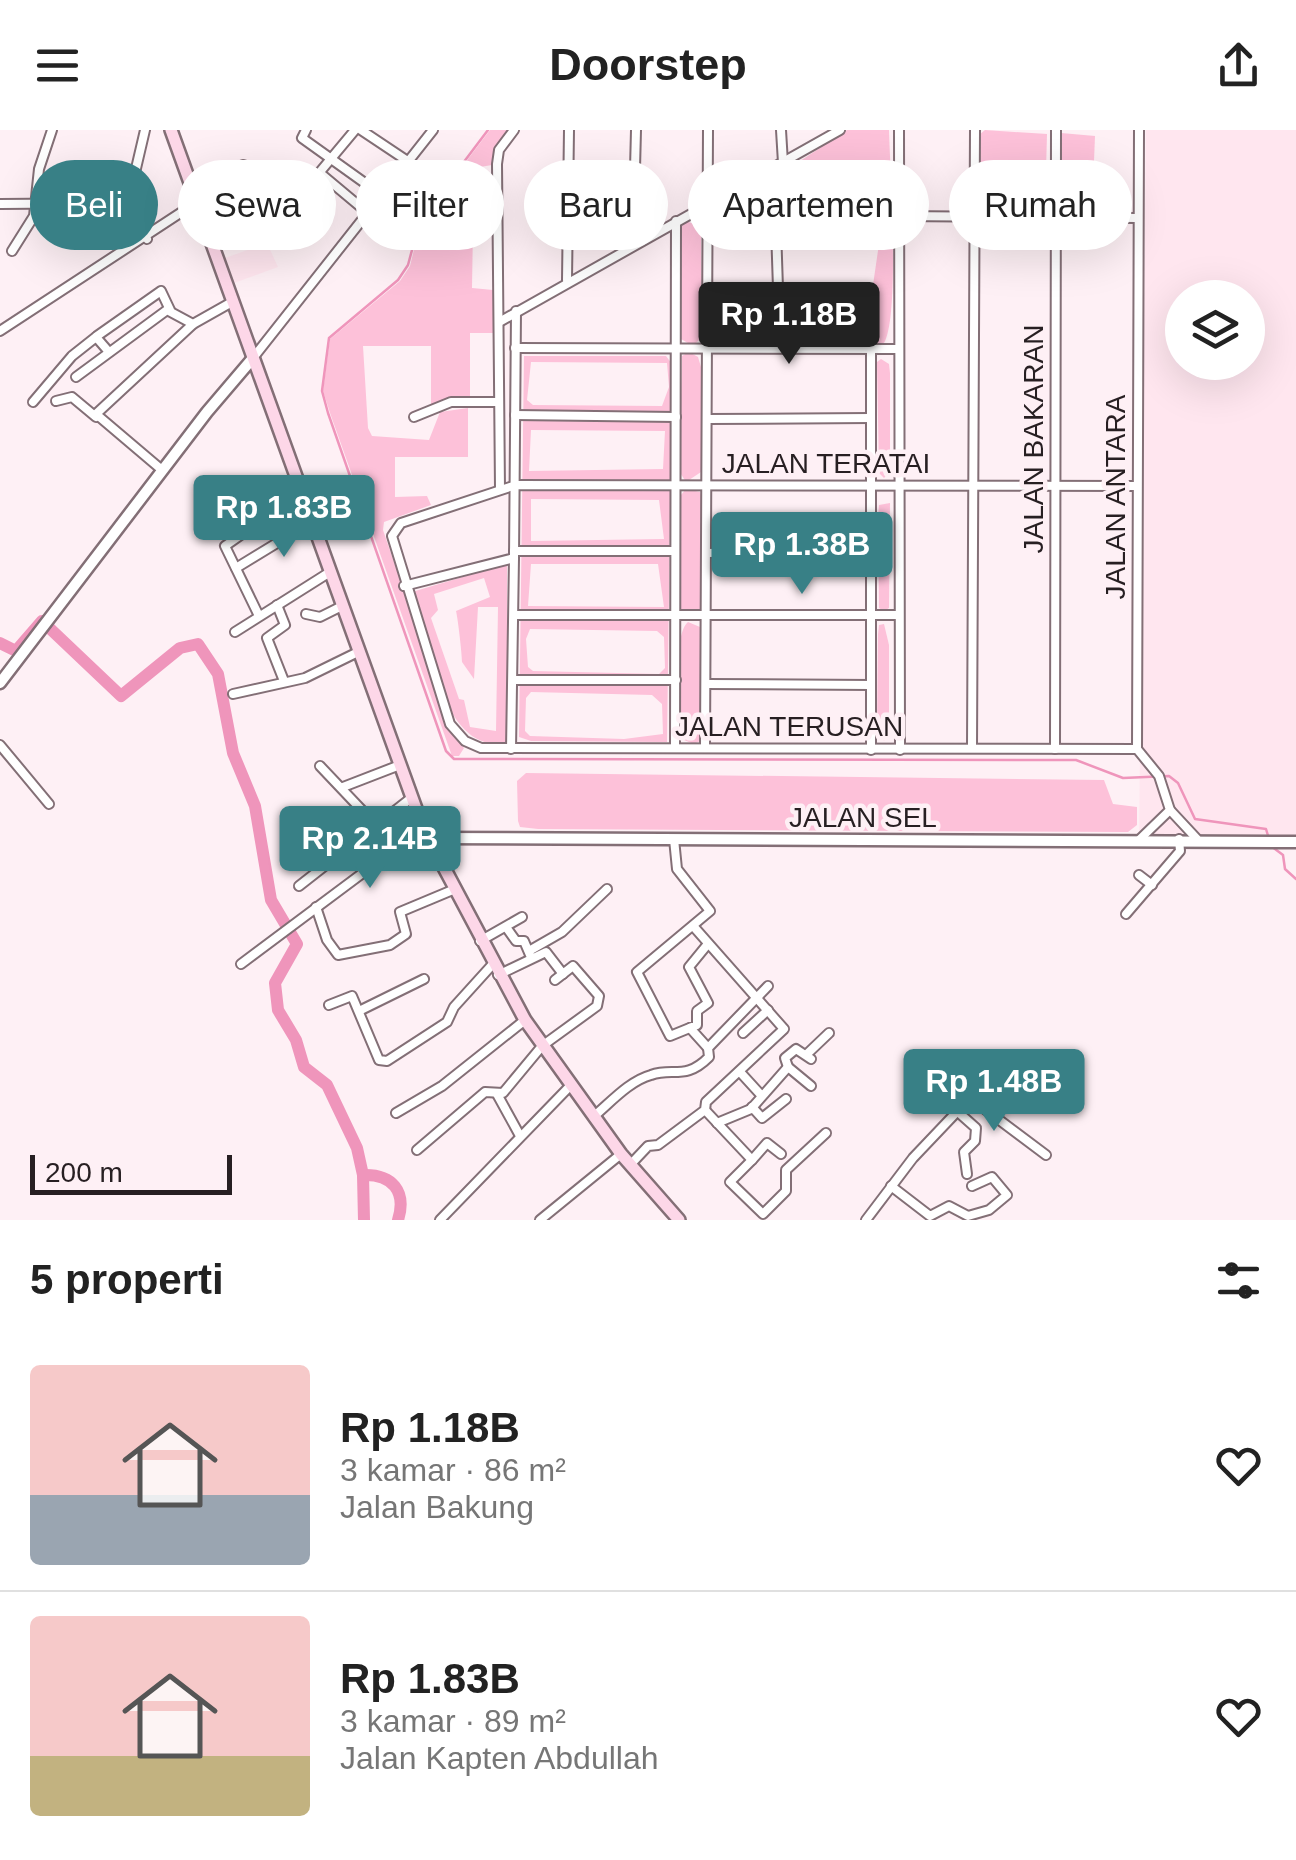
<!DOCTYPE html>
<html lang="id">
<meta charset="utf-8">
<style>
:root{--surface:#fff;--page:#f2f2f2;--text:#222;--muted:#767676;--line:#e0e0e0;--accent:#388086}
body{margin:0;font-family:Arial,sans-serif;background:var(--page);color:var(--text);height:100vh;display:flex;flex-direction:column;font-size:38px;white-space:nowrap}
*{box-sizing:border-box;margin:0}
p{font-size:32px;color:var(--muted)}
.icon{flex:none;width:55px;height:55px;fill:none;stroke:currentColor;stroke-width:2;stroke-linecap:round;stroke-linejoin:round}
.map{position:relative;height:1090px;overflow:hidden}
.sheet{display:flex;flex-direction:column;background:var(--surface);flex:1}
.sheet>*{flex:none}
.hud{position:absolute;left:30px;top:30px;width:1238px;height:90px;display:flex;gap:20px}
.fabs{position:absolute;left:1165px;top:150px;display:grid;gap:20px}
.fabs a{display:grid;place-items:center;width:100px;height:100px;border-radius:50%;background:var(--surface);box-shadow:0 10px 40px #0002;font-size:50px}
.scale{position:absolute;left:30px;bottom:25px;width:202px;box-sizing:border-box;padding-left:10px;border:5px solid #271f22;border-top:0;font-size:28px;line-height:35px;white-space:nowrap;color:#271f22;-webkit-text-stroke:8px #fef0f5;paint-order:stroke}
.price{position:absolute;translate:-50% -85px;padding:0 22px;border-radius:10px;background:var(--accent);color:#fff;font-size:32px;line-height:65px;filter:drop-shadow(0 2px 5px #0008)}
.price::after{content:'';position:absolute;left:50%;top:60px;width:30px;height:22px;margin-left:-15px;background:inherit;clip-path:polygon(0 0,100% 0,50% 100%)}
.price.on{background:#222;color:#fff}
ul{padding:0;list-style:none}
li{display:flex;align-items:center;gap:30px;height:250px;padding:0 30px}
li+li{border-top:2px solid var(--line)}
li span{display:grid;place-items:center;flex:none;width:280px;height:200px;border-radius:10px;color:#555}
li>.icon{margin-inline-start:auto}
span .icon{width:120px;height:120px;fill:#fffc;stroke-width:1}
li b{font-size:42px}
h2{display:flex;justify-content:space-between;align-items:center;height:120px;padding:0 30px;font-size:42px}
.tag{padding:0 35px;border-radius:45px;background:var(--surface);box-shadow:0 10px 40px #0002;font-size:35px;line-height:90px}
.tag.on{background:var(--accent);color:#fff}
header{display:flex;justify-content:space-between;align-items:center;height:130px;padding:0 30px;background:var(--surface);font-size:45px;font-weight:600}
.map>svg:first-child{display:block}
.built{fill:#ffe6ef;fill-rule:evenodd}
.green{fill:#fdc1d9;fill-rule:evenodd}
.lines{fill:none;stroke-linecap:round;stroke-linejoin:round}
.stream{stroke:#ef95bb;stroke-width:2.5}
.river{stroke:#ef95bb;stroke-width:12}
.minor-casing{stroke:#836f76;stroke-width:12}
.tertiary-casing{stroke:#836f76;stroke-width:15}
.secondary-casing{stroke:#836f76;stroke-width:16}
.minor{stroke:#fff;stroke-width:8}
.tertiary{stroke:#fff;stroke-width:10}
.secondary{stroke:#fdd7e8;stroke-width:11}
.labels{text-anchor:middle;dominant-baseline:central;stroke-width:9;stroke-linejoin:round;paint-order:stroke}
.street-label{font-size:28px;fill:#271f22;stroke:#fef0f5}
</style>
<header><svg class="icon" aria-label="menu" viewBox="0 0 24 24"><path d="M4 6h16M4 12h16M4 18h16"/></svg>Doorstep<svg class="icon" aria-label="share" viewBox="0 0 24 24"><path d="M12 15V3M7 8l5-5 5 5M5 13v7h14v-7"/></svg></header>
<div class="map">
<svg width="1296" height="1090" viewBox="0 0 1296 1090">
<rect width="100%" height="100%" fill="#fef0f5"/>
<g class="built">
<path d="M1146 0H1296V718L1139 719ZM1182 168H1248V232H1182Z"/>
<polygon points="267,113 278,137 234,153 225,128"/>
</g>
<g class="green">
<polygon points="490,0 511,0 492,35 474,38 472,158 493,160 493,203 470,203 470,266 431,276 431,216 363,216 368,298 372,306 429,310 440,282 468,278 468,327 395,327 395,367 427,366 431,375 384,392 383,400 454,607 464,618 459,626 452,626 330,283 323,261 330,209 400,151 410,136 421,91"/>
<path d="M847 0H889C890 39 900 186 884 213L817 212 816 198 867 196 880 107 873 85 874 54 860 43H782Z"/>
<polygon points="985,0 1047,4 1045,79 982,80 978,76 979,5"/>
<polygon points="1061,3 1095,6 1092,82 1060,78"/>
<polygon points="686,91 699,96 701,104 702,207 693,216 681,209 680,98"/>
<polygon points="689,222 698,227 701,237 701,342 686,352 679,341 682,226"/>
<path d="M524 226H666L672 234 667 612 531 611 519 607ZM531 232 667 233 669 257 662 276 533 275 527 270ZM531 300 665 301 663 339 529 341ZM531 369 659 370 664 409 531 411ZM531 434H658L664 477 528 476ZM530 499 657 501 664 507 665 538 659 544 533 541 528 537 526 509ZM531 562 652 565 662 574 663 604 624 609 530 606 525 601 526 568Z"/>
<polygon points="881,229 889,234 890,243 890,342 884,348 879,343 877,232"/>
<polygon points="686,359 700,362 703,371 700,479 685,483 681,480 681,365"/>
<polygon points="890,373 889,478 884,481 879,478 878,387 879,375"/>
<path d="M503 435 507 436V599L506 612C443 628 425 504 412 462ZM484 448 490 467 456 481C458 489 462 524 462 532L474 549 478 477H498L496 601 470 597 464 570 459 569 431 488 438 480 434 464Z"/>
<path d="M688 492 700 497 701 502 700 611 694 614 679 608C679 584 672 505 688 492Z"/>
<polygon points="884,494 889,515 889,604 884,611 877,600 878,504 879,495"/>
<polygon points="526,643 1104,650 1113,674 1137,677 1137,695 1128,702 538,699 520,697 518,691 517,651"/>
</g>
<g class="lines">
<g class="stream">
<polyline points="488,0 420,90 408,135 398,150 329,208 322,261 328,283 446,621 454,629 1076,630 1123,648 1169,646 1178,653 1195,689 1266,699 1269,709"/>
<polyline points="1271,716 1283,725 1285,739 1296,749"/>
</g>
<g class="river">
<polyline points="0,513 16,521 42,491 121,566 180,518 198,514 218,544 233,623 255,676 271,770 297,814 275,853 278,880 296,910 304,937 327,955 357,1018 363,1045 364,1090"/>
<path d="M363 1045C392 1044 407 1061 398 1090"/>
</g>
<defs>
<g id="minor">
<polyline points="306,0 302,8 383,66"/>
<polyline points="361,0 409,32"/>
<polyline points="781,0 783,33"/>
<polyline points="899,0 900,620"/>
<polyline points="1139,0 1137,619 1159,646 1170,680 1139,710"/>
<polyline points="774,39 780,218"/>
<polyline points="320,43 369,84"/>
<polyline points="190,55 243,35 309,55 355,0"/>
<polyline points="0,74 121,73 147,109"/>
<polyline points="127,77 145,0"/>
<polyline points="898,86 1137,88"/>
<polyline points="633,115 636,0"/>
<polyline points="12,121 34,86 39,39 52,0"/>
<polyline points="567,150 569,0"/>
<polyline points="501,191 840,0"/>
<polyline points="0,201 197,72"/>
<polyline points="97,206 161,161 170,180"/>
<polyline points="515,218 897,219"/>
<polyline points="871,219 871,620"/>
<polyline points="253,228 433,0"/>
<polyline points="76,247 167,180 193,194 232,172"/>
<polyline points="56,271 72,267 96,287"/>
<polyline points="33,272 72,226 96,207 109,222"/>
<polyline points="515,285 676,287"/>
<polyline points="414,287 451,272 499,272"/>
<polyline points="707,289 871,288"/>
<polyline points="162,340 96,284 193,194"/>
<polyline points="1137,356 516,355 401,393 392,406 450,594 465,611 481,618 1137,619"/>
<polyline points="500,359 497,34 499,20 514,0"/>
<polyline points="268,362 297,347"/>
<polyline points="514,421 675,421"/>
<polyline points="707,423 871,421"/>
<polyline points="236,438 313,391"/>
<polyline points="404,456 514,428 516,181"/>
<polyline points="277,475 285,495 267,508 284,551"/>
<polyline points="306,484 320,487 342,476"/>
<polyline points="516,485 899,485"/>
<polyline points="259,486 225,416 302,362"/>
<polyline points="235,502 330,442"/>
<polyline points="515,550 676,550"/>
<polyline points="706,554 871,555"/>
<polyline points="233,564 305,548 358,522"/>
<polyline points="0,615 49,674"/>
<polyline points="675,617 676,91"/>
<polyline points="705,618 708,0"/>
<polyline points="972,618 975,0"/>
<polyline points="511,619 514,428"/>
<polyline points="1055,619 1056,0"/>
<polyline points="320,636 375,694"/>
<polyline points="343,657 400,635"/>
<polyline points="1170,680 1197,709"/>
<polyline points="674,709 677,739 710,781 637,842 670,906 697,895 697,881 708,873 689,837 707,815"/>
<polyline points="1139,745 1152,755"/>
<polyline points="299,756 410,669"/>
<polyline points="316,777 327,810 338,825 390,815 406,804 400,782 455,759"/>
<polyline points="1126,784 1180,721 1179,709"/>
<polyline points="506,797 516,811 524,811 530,825"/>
<polyline points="480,811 522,787"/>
<polyline points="529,821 562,802 607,759"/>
<polyline points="241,834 423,698"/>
<polyline points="498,845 546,822 563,844"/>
<polyline points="329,875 352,866 379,930 387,931 447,892 454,877 492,835"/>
<polyline points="359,881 424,849"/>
<polyline points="690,898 708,918"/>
<polyline points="743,903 768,880"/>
<polyline points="807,924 829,903"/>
<polyline points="788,937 785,928 796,919 811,929"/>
<polyline points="740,942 761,965"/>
<polyline points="497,964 519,1004"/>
<polyline points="752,977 762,988 786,969"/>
<polyline points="705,980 752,1030 767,1013 781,1024"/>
<polyline points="958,982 976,998 975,1011 964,1022 967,1044"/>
<polyline points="396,983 442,956 525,890"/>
<path d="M593 987C610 973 629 951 651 945 673 937 685 951 709 927L708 918 768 856"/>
<polyline points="717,993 751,979 788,937 811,956"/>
<polyline points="417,1020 485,962 503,963 542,916 597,876 599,866 573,836 555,850"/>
<polyline points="752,1030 730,1052 763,1084 786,1061 786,1040 826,1003"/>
<polyline points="630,1035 648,1016 658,1015 705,980 706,972 784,899 694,797"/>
<polyline points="891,1056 930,1086 949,1076 968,1086 989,1080 1007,1065 992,1047 972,1056"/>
<polyline points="440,1090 570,956"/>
<polyline points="540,1090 621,1024"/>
<polyline points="866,1090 913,1028 970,968 1046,1025"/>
</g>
<g id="tertiary">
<polyline points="0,553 207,282 253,228"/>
<polyline points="430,708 1296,712"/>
</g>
<polyline id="secondary" points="171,0 423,698 525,890 621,1024 679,1090"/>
</defs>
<use href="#minor" class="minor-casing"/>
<use href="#tertiary" class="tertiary-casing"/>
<use href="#secondary" class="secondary-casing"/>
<use href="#minor" class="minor"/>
<use href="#tertiary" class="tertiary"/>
<use href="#secondary" class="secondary"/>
</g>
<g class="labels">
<g class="street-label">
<text transform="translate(1033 309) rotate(-90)">JALAN BAKARAN</text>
<text x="826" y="333">JALAN TERATAI</text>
<text transform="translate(1115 367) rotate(-90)">JALAN ANTARA</text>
<text x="789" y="596">JALAN TERUSAN</text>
<text x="863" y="687">JALAN SEL</text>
</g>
</g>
</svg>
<div class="fabs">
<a><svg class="icon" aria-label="layers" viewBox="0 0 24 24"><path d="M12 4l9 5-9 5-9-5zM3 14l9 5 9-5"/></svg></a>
</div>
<div class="scale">200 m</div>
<b class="price on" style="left:789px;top:237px">Rp 1.18B</b>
<b class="price" style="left:284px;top:430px">Rp 1.83B</b>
<b class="price" style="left:802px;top:467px">Rp 1.38B</b>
<b class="price" style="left:370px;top:761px">Rp 2.14B</b>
<b class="price" style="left:994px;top:1004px">Rp 1.48B</b>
<div class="hud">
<a class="tag on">Beli</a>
<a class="tag">Sewa</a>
<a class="tag">Filter</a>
<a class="tag">Baru</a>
<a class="tag">Apartemen</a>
<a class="tag">Rumah</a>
</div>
</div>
<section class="sheet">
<h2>5 properti<svg class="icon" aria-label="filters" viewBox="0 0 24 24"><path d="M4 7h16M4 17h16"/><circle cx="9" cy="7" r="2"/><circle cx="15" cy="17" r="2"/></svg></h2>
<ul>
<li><span style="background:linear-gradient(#f6c9c9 65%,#9aa5b1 0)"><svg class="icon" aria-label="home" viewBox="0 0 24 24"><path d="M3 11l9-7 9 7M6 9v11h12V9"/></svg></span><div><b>Rp 1.18B</b><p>3 kamar · 86 m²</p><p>Jalan Bakung</p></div><svg class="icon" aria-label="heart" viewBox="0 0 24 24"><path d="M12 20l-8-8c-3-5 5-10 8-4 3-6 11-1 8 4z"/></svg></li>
<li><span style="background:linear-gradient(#f6c9c9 70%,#c2b280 0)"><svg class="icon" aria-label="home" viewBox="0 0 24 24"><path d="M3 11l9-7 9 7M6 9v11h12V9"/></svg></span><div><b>Rp 1.83B</b><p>3 kamar · 89 m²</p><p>Jalan Kapten Abdullah</p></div><svg class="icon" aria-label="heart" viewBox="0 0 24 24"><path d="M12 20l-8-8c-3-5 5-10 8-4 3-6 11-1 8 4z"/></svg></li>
</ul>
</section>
